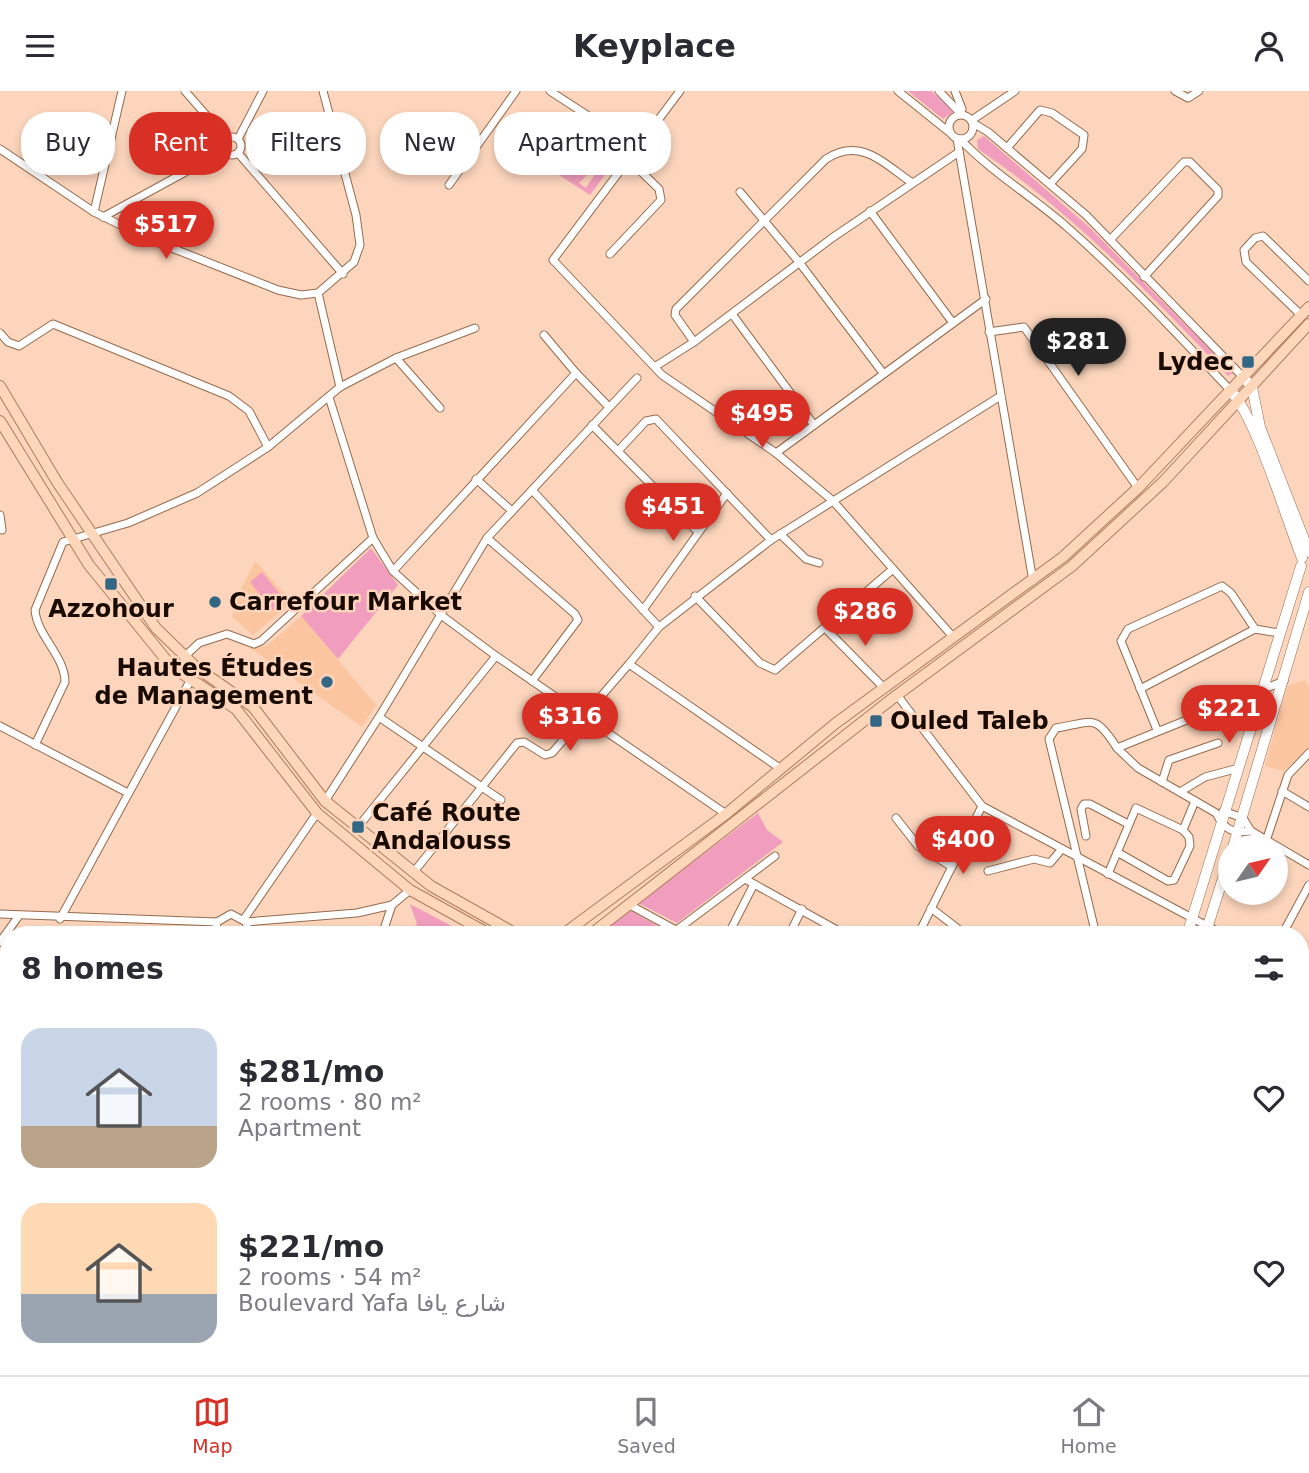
<!DOCTYPE html>
<meta charset="utf-8">
<style>
:root{--surface:#fff;--page:#f2f2f3;--text:#2b2b33;--muted:#7c7c81;--line:#e1e1e2;--accent:#d93025}
body{margin:0;font-family:"DejaVu Sans",Cairo,sans-serif;background:var(--page);color:var(--text);height:100vh;display:flex;flex-direction:column;font-size:26px;white-space:nowrap}
*{box-sizing:border-box;margin:0}
p{font-size:23px;color:var(--muted)}
.icon{flex:none;width:38px;height:38px;fill:none;stroke:currentColor;stroke-width:2;stroke-linecap:round;stroke-linejoin:round}
.map{position:relative;flex:1;overflow:hidden}
.drawer{position:absolute;left:0px;top:835px;width:1309px;height:450px;display:flex;flex-direction:column;background:var(--surface);border-radius:28px 28px 0 0;box-shadow:0 4px 10px #0003}
.drawer>*{flex:none}
.hud{position:absolute;left:21px;top:21px;width:700px;height:63px;display:flex;gap:14px}
.needle{width:46px;rotate:56deg}
.buttons{position:absolute;left:1218px;top:744px;display:grid;gap:14px}
.buttons a{display:grid;place-items:center;width:70px;height:70px;border-radius:50%;background:var(--surface);box-shadow:0 4px 10px #0003;font-size:35px}
.price{position:absolute;translate:-50% -60px;padding:0 16px;border-radius:24px;background:var(--accent);color:#fff;font-size:23px;line-height:46px;filter:drop-shadow(0 2px 4px #0008)}
.price::after{content:'';position:absolute;left:50%;top:42px;width:21px;height:16px;margin-left:-10px;background:inherit;clip-path:polygon(0 0,100% 0,50% 100%)}
.price.current{background:#222;color:#fff}
ul{padding:0;list-style:none}
li{display:flex;align-items:center;gap:21px;height:175px;padding:0 21px}
li span{display:grid;place-items:center;flex:none;width:196px;height:140px;border-radius:21px;color:#555}
li>.icon{margin-inline-start:auto}
span .icon{width:84px;height:84px;fill:#fffc;stroke-width:1}
li b{font-size:30px}
h2{display:flex;justify-content:space-between;align-items:center;height:84px;padding:0 21px;font-size:30px}
.tag{padding:0 24px;border-radius:28px;background:var(--surface);box-shadow:0 4px 10px #0003;font-size:24px;line-height:63px}
.tag.current{background:var(--accent);color:#fff}
header{display:flex;justify-content:space-between;align-items:center;height:91px;padding:0 21px;background:var(--surface);font-size:32px;font-weight:700}
.menu{display:flex;justify-content:space-around;align-items:center;height:98px;border-top:2px solid var(--line);background:var(--surface);font-size:19px;color:var(--muted)}
.menu a{display:grid;justify-items:center;gap:4px}
.menu .current{color:var(--accent)}
.map>svg:first-child{display:block}
.built{fill:#fbc5a0}
.green{fill:#f19ebe;fill-rule:evenodd}
.lines{fill:none;stroke-linecap:round;stroke-linejoin:round}
.street-casing{stroke:#956a4d;stroke-width:9}
.secondary-casing{stroke:#956a4d;stroke-width:11}
.primary-casing{stroke:#ad7c5c;stroke-width:12}
.street{stroke:#fff;stroke-width:7}
.secondary{stroke:#fff;stroke-width:10}
.primary{stroke:#fed6ba;stroke-width:10}
.poi-dot{fill:#336783;stroke:#fcd5bc;stroke-width:2.5}
.labels{text-anchor:middle;dominant-baseline:central;stroke-width:5;stroke-linejoin:round;paint-order:stroke}
.poi-label{font-size:24px;font-weight:bold;fill:#190a02;stroke:#fcd5bc;text-anchor:start}
</style>
<header><svg class="icon" aria-label="menu" viewBox="0 0 24 24"><path d="M4 6h16M4 12h16M4 18h16"/></svg>Keyplace<svg class="icon" aria-label="person" viewBox="0 0 24 24"><circle cx="12" cy="8" r="4"/><path d="M4 21q1-7 8-7t8 7"/></svg></header>
<div class="map">
<svg width="1309" height="1284" viewBox="0 0 1309 1284">
<rect width="100%" height="100%" fill="#fcd5bc"/>
<g class="built">
<polygon points="255,470 292,511 253,544 231,525 238,516 235,511"/>
<polygon points="301,525 376,614 362,636 250,557 267,555"/>
<polygon points="1305,589 1309,596 1309,657 1284,680 1265,675 1287,595"/>
</g>
<g class="green">
<polygon points="908,0 931,0 952,18 952,22 943,28"/>
<path d="M592 35 620 54 623 60 590 104 559 84ZM591 44 614 63 609 71 605 68 602 72 606 75 601 83 597 80 586 97 579 92 589 82 585 79 598 60 585 52Z"/>
<path d="M984 45 1089 136 1233 282 1228 285C1151 204 1072 121 978 58L977 49Z"/>
<polygon points="371,457 398,494 338,568 301,525"/>
<polygon points="262,481 285,509 273,519 250,491"/>
<polygon points="758,722 767,739 783,751 677,832 638,812"/>
<polygon points="410,813 467,843 408,843 417,833"/>
<polygon points="628,818 666,840 661,843 597,844"/>
</g>
<g class="lines">
<defs>
<g id="street">
<polyline points="185,0 227,48"/>
<polyline points="550,0 636,56"/>
<polyline points="680,0 553,169 662,284 776,362"/>
<polyline points="898,0 949,41"/>
<polyline points="939,0 961,23"/>
<polyline points="955,0 962,18"/>
<polyline points="1175,0 1188,7 1199,0"/>
<circle cx="961" cy="36" r="12"/>
<polyline points="972,29 1015,0"/>
<polyline points="973,32 988,41 1086,124 1243,286"/>
<circle cx="232" cy="55" r="9"/>
<polyline points="238,48 263,0"/>
<polyline points="957,48 1033,490"/>
<path d="M960 48C990 80 1033 106 1067 136 1125 187 1177 243 1230 299"/>
<polyline points="1007,57 1040,19 1052,22 1084,44 1082,58 1050,93"/>
<polyline points="0,58 94,121 149,148 278,199 301,204 318,202 354,171 360,154 356,124 323,0"/>
<polyline points="238,62 343,183"/>
<polyline points="449,94 516,0"/>
<polyline points="740,101 799,171 883,282"/>
<polyline points="870,120 953,232"/>
<polyline points="94,121 122,0"/>
<polyline points="103,126 224,60"/>
<polyline points="1110,149 1184,71 1190,71 1218,99 1218,105 1144,186"/>
<polyline points="610,163 661,109 659,98 628,68"/>
<polyline points="318,202 340,296"/>
<polyline points="732,223 814,334"/>
<polyline points="1301,224 1246,171 1244,159 1255,147 1263,145 1309,190"/>
<polyline points="989,241 1024,236 1138,397"/>
<polyline points="0,242 8,251 19,255 53,233 229,305 249,320 268,356"/>
<path d="M694 251 675 224 676 218 826 68C860 46 882 71 911 91"/>
<polyline points="396,267 440,317"/>
<polyline points="656,275 694,251 832,147 959,61"/>
<polyline points="576,282 608,315"/>
<polyline points="329,306 373,447 393,480 441,524 496,565 726,723"/>
<polyline points="592,334 698,441"/>
<polyline points="618,360 646,330 656,328 771,449"/>
<polyline points="476,388 512,420"/>
<polyline points="532,399 659,536"/>
<polyline points="0,424 2,439"/>
<polyline points="780,443 806,468 819,472"/>
<polyline points="487,447 575,523 578,529 532,590"/>
<polyline points="393,480 576,282 544,244"/>
<polyline points="695,505 760,572 775,579 893,478"/>
<polyline points="643,519 727,402"/>
<polyline points="825,537 884,597"/>
<polyline points="954,547 833,410 776,362 986,208"/>
<polyline points="184,566 199,552 227,543 254,553 261,550 373,447"/>
<polyline points="1140,598 1255,538"/>
<polyline points="897,604 982,715 1224,844"/>
<polyline points="379,626 501,709"/>
<polyline points="0,635 128,702"/>
<polyline points="1157,639 1121,550 1128,538 1222,495 1231,502 1255,538 1279,542"/>
<path d="M35 654 65 591C65 565 37 545 35 519L63 451 128 432 197 402 268 356 340 296 396 267 475 237"/>
<polyline points="781,678 629,573 659,536 771,449 999,306"/>
<polyline points="1162,691 1169,669 1218,652"/>
<polyline points="1282,700 1309,716"/>
<polyline points="1180,701 1205,686 1239,677"/>
<polyline points="325,710 379,626 487,447 637,287"/>
<polyline points="1223,720 1243,727 1251,740 1309,774"/>
<polyline points="896,727 918,755 952,776"/>
<polyline points="358,736 496,565"/>
<path d="M1251 740C1232 743 1224 738 1216 722L1138 677 1117 657 1284 590"/>
<polyline points="1086,745 1081,718 1084,713 1090,713 1128,733"/>
<polyline points="1264,756 1288,684 1309,662"/>
<polyline points="1117,761 1168,790 1174,789 1190,755 1189,746 1183,739"/>
<polyline points="988,780 1034,768 1050,772 1061,759"/>
<polyline points="413,782 517,652 524,651 545,664 552,662 629,573"/>
<polyline points="1108,783 1136,717 1183,739 1195,710"/>
<polyline points="745,788 846,844"/>
<polyline points="628,813 685,844"/>
<polyline points="931,817 966,844"/>
<polyline points="0,823 217,831"/>
<polyline points="60,828 190,590"/>
<polyline points="244,828 317,722"/>
<polyline points="246,831 357,822 392,814"/>
<polyline points="215,844 217,831 231,823 246,831 249,844"/>
<polyline points="382,844 392,814 410,799"/>
<polyline points="670,844 775,765"/>
<polyline points="728,844 754,793"/>
<polyline points="789,844 802,818"/>
<polyline points="918,844 982,715"/>
<path d="M1096 844 1049 648 1056 637C1093 631 1095 622 1117 657"/>
<polyline points="1282,844 1309,794"/>
<polyline points="0,851 18,826"/>
<polyline points="0,893 9,894"/>
<polyline points="1300,936 1309,970"/>
<polyline points="0,952 9,957"/>
<polyline points="0,994 9,1000"/>
<polyline points="0,1073 6,1086 9,1115"/>
<polyline points="1300,1098 1309,1084"/>
<polyline points="0,1123 9,1123"/>
<polyline points="1300,1180 1309,1185"/>
<polyline points="0,1212 9,1198"/>
<polyline points="0,1220 9,1226"/>
<polyline points="69,1276 78,1284"/>
<polyline points="82,1276 91,1284"/>
<polyline points="348,1276 428,1284"/>
<polyline points="558,1276 571,1284"/>
<polyline points="769,1276 784,1284"/>
<polyline points="929,1276 934,1284"/>
<polyline points="1011,1276 1023,1284"/>
<polyline points="1089,1276 1101,1284"/>
<polyline points="1143,1276 1156,1284"/>
<polyline points="89,1282 98,1276"/>
<polyline points="154,1284 165,1276"/>
<polyline points="214,1284 219,1276"/>
<polyline points="250,1284 250,1276"/>
<polyline points="286,1284 287,1276"/>
<polyline points="335,1284 336,1276"/>
<polyline points="465,1284 466,1276"/>
<polyline points="594,1284 599,1276"/>
<polyline points="635,1284 639,1276"/>
<polyline points="685,1284 690,1276"/>
<polyline points="736,1284 740,1276"/>
<polyline points="811,1284 815,1276"/>
<polyline points="1205,1284 1210,1276"/>
</g>
<g id="secondary">
<polyline points="1243,286 1252,296 1260,336 1309,461"/>
<path d="M1230 299C1257 328 1285 425 1302 467"/>
<polyline points="1233,756 1309,501"/>
<polyline points="1187,844 1301,475"/>
<polyline points="1205,844 1230,765"/>
<polyline points="913,1284 920,1276"/>
<polyline points="937,1284 943,1276"/>
</g>
<g id="primary">
<polyline points="0,295 57,391 156,537 197,577 253,616 325,710 431,795 518,844"/>
<polyline points="0,330 89,474 172,576 236,618 317,722 410,799 491,844"/>
<polyline points="562,844 726,723 836,632 1063,466 1138,397 1309,216"/>
<polyline points="590,844 897,604 1072,475 1163,391 1309,233"/>
<polyline points="0,1264 9,1258"/>
<polyline points="1300,1268 1309,1273"/>
<polyline points="1280,1276 1296,1284"/>
<polyline points="2,1284 13,1276"/>
</g>
</defs>
<use href="#street" class="street-casing"/>
<use href="#secondary" class="secondary-casing"/>
<use href="#primary" class="primary-casing"/>
<use href="#street" class="street"/>
<use href="#secondary" class="secondary"/>
<use href="#primary" class="primary"/>
</g>
<g class="poi-dot">
<rect x="1241" y="264" width="14" height="14" rx="3.5"/>
<rect x="104" y="486" width="14" height="14" rx="3.5"/>
<circle cx="215" cy="511" r="7"/>
<circle cx="327" cy="591" r="7"/>
<rect x="869" y="623" width="14" height="14" rx="3.5"/>
<rect x="351" y="729" width="14" height="14" rx="3.5"/>
</g>
<g class="labels">
<g class="poi-label">
<text x="1234" y="271" text-anchor="end">Lydec</text>
<text x="229" y="511">Carrefour Market</text>
<text x="111" y="518" text-anchor="middle">Azzohour</text>
<text x="313" y="577" text-anchor="end">Hautes Études<tspan x="313" dy="28">de Management</tspan></text>
<text x="890" y="630">Ouled Taleb</text>
<text x="372" y="722">Café Route<tspan x="372" dy="28">Andalouss</tspan></text>
</g>
</g>
</svg>
<div class="buttons">
<a><svg class="needle" viewBox="-14 -14 28 28"><path d="M0-13l5 13h-10z" fill="#e53935"/><path d="M0 13l5-13h-10z" fill="#7c7c81"/></svg></a>
</div>
<b class="price" style="left:166px;top:170px">$517</b>
<b class="price current" style="left:1078px;top:287px">$281</b>
<b class="price" style="left:762px;top:359px">$495</b>
<b class="price" style="left:673px;top:452px">$451</b>
<b class="price" style="left:865px;top:557px">$286</b>
<b class="price" style="left:1229px;top:654px">$221</b>
<b class="price" style="left:570px;top:662px">$316</b>
<b class="price" style="left:963px;top:785px">$400</b>
<div class="hud">
<a class="tag">Buy</a>
<a class="tag current">Rent</a>
<a class="tag">Filters</a>
<a class="tag">New</a>
<a class="tag">Apartment</a>
</div>
<section class="drawer">
<h2>8 homes<svg class="icon" aria-label="filters" viewBox="0 0 24 24"><path d="M4 7h16M4 17h16"/><circle cx="9" cy="7" r="2"/><circle cx="15" cy="17" r="2"/></svg></h2>
<ul>
<li><span style="background:linear-gradient(#c9d6e8 70%,#b9a48a 0)"><svg class="icon" aria-label="home" viewBox="0 0 24 24"><path d="M3 11l9-7 9 7M6 9v11h12V9"/></svg></span><div><b>$281/mo</b><p>2 rooms · 80 m²</p><p>Apartment</p></div><svg class="icon" aria-label="heart" viewBox="0 0 24 24"><path d="M12 20l-8-8c-3-5 5-10 8-4 3-6 11-1 8 4z"/></svg></li>
<li><span style="background:linear-gradient(#ffd9b3 65%,#9aa5b1 0)"><svg class="icon" aria-label="home" viewBox="0 0 24 24"><path d="M3 11l9-7 9 7M6 9v11h12V9"/></svg></span><div><b>$221/mo</b><p>2 rooms · 54 m²</p><p>Boulevard Yafa شارع يافا</p></div><svg class="icon" aria-label="heart" viewBox="0 0 24 24"><path d="M12 20l-8-8c-3-5 5-10 8-4 3-6 11-1 8 4z"/></svg></li>
</ul>
</section>
</div>
<nav class="menu">
<a class="current"><svg class="icon" aria-label="map" viewBox="0 0 24 24"><path d="M3 6l6-2 6 2 6-2v14l-6 2-6-2-6 2zM9 4v14M15 6v14"/></svg>Map</a>
<a><svg class="icon" aria-label="saved" viewBox="0 0 24 24"><path d="M7 4h10v16l-5-4-5 4z"/></svg>Saved</a>
<a><svg class="icon" aria-label="home" viewBox="0 0 24 24"><path d="M3 11l9-7 9 7M6 9v11h12V9"/></svg>Home</a>
</nav>
